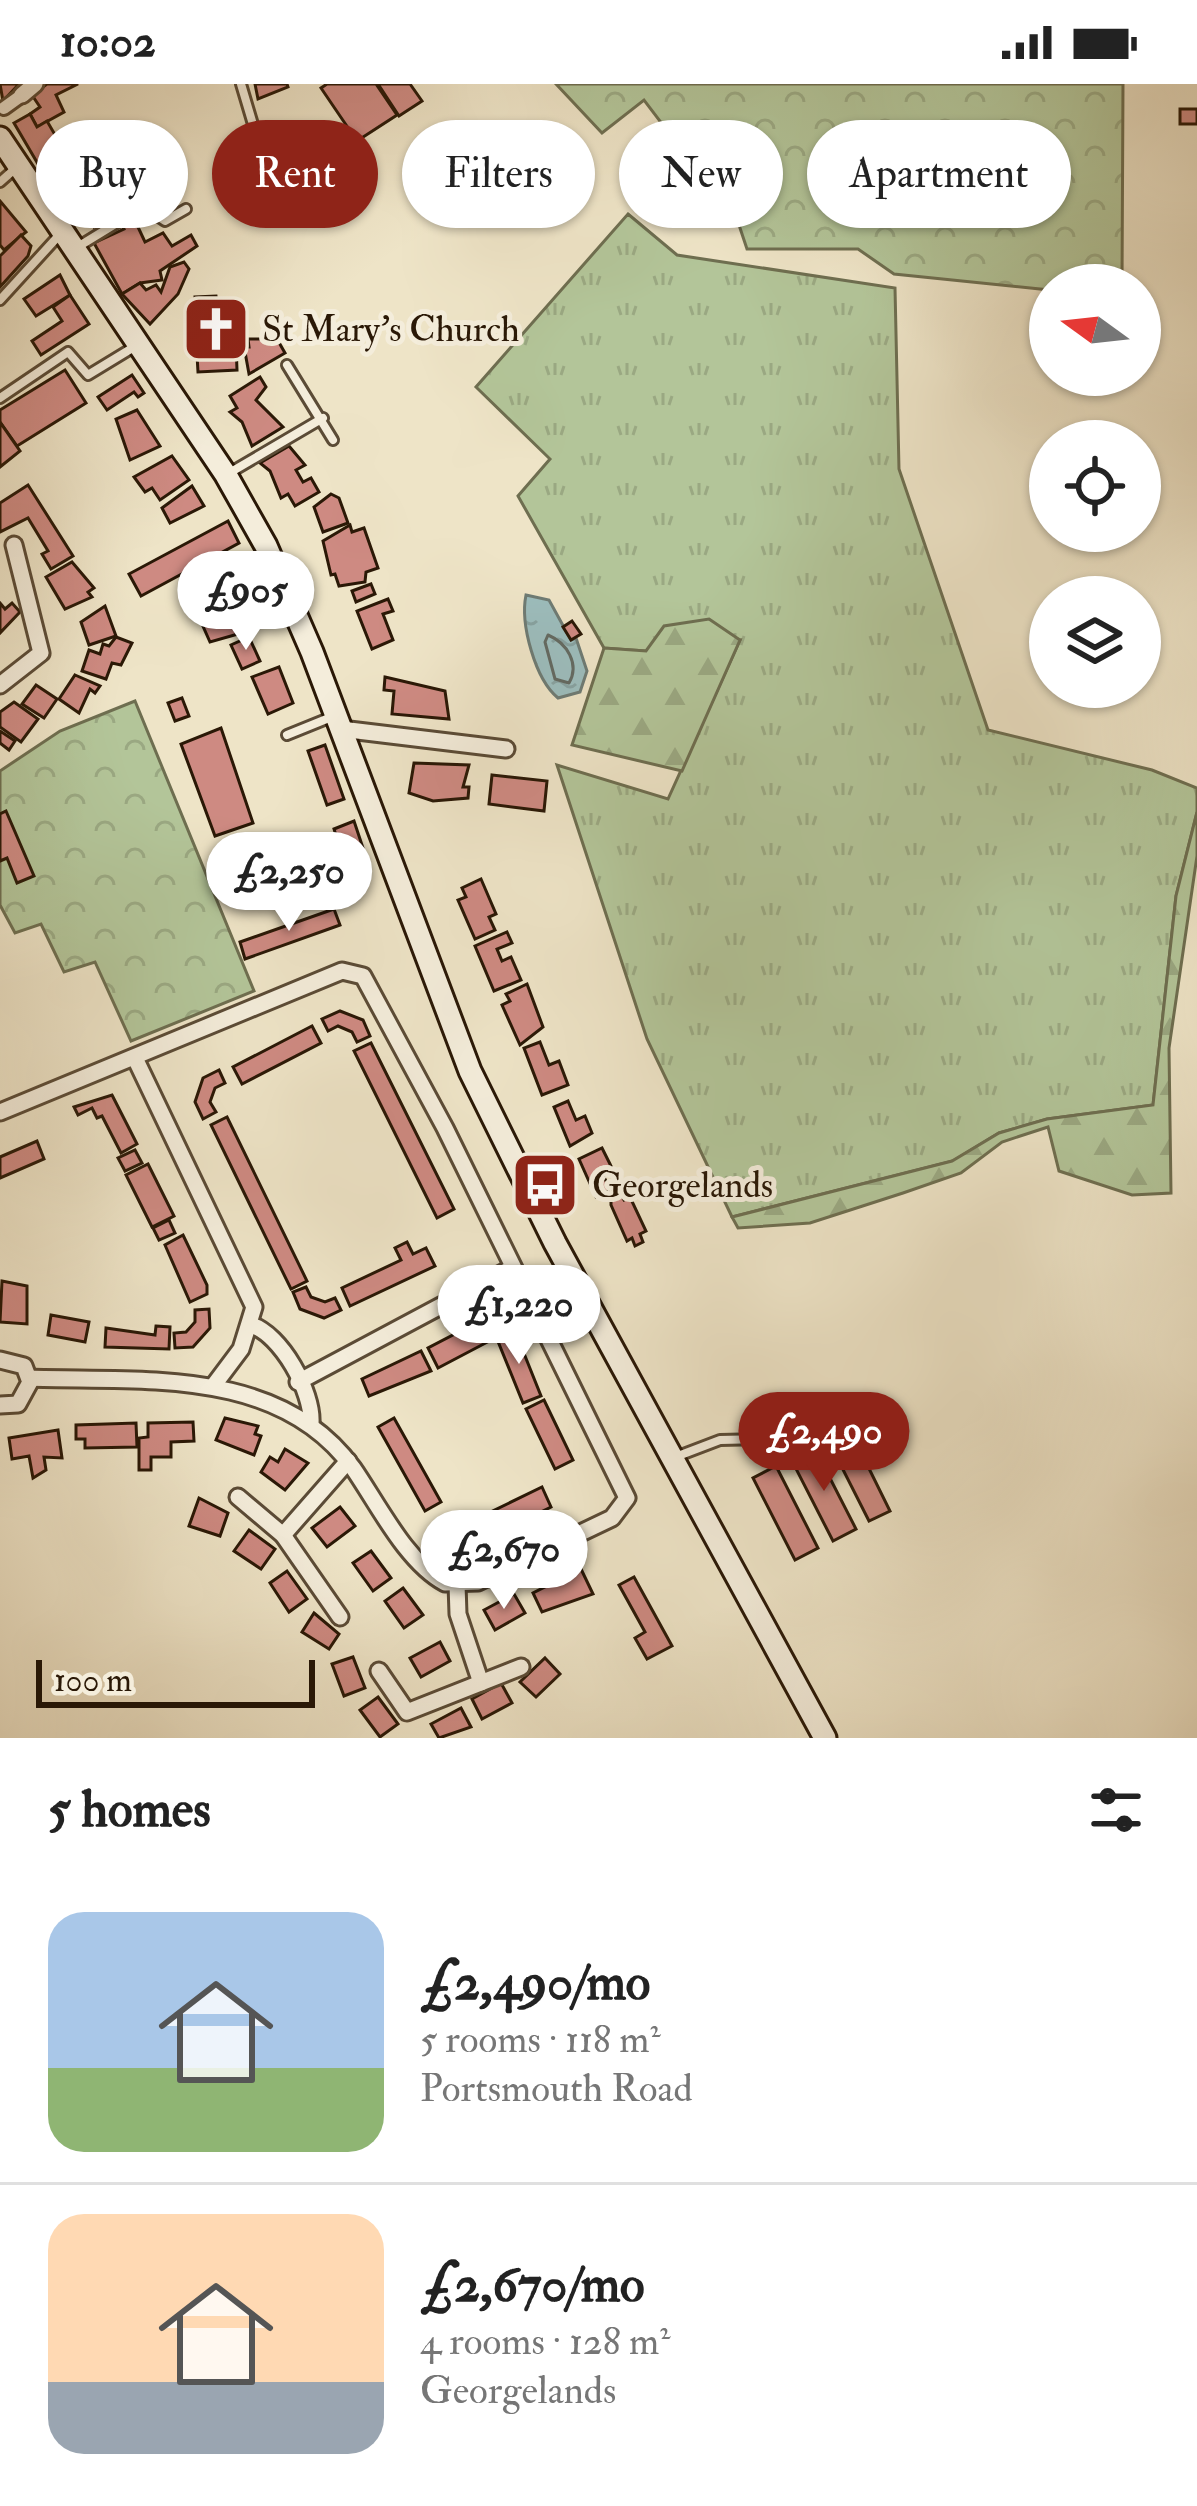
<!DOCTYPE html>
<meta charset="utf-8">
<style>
:root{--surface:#fff;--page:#f6f6f6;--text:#222;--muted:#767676;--line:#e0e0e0;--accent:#8f2418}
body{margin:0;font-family:"IM FELL Double Pica",serif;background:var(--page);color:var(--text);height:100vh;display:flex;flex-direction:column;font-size:45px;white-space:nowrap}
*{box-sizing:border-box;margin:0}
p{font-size:39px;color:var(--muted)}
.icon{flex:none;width:66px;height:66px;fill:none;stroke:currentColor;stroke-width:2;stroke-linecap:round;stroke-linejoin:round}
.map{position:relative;height:1654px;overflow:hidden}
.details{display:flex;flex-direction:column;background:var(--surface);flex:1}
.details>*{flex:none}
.hud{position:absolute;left:36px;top:36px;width:1125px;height:108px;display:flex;gap:24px}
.needle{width:78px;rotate:285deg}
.fabs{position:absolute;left:1029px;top:180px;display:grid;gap:24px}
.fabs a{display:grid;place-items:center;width:132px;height:132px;border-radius:50%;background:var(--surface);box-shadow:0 3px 9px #0004;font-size:60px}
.scale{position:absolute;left:36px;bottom:30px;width:279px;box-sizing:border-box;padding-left:12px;border:6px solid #2a1806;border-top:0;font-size:33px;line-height:42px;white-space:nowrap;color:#2a1806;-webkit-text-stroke:9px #f4eddb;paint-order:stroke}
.price{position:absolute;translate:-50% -102px;padding:0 27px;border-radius:42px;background:#fff;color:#222;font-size:39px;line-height:78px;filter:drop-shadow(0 3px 6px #0008)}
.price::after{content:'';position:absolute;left:50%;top:72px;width:36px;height:27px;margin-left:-18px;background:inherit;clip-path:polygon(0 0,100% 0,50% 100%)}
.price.current{background:var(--accent);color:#fff}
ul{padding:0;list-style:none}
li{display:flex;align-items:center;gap:36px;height:300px;padding:0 48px}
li+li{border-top:3px solid var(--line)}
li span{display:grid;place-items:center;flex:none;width:336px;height:240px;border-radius:36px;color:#555}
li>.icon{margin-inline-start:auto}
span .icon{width:144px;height:144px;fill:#fffc;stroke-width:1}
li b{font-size:51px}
h2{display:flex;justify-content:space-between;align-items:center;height:144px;padding:0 48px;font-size:51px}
.tag{padding:0 42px;border-radius:54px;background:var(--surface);box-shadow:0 3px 9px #0004;font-size:42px;line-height:108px}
.tag.current{background:var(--accent);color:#fff}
.status{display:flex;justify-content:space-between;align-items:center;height:84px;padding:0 60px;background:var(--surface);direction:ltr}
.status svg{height:33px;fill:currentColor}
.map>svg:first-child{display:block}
.grass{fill:url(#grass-tufts);stroke:#6e6e50;stroke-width:3}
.forest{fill:url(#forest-firs);stroke:#6e6e50;stroke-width:3}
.park{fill:url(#park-crowns);stroke:#6e6e50;stroke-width:3}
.water{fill:url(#water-ripples);stroke:#6e7b74;stroke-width:3}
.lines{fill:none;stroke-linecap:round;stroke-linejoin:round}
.shore{stroke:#636a62;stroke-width:3}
.building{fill:#ce8a82;stroke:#2a1806;stroke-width:3}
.service-casing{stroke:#5b4b36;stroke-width:14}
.pedestrian-casing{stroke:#5b4b36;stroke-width:18}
.minor-casing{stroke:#5b4b36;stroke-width:21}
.secondary-casing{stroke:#2a1806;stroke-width:27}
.service{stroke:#f4eddb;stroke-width:8}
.pedestrian{stroke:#f4eddb;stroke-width:12}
.minor{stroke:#f4eddb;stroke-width:15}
.secondary{stroke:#f4eddb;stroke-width:21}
.labels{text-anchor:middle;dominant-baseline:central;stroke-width:10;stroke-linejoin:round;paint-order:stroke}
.poi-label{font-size:36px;fill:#2a1806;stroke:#f4eddb;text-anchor:start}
</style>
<div class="status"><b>10:02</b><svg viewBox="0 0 49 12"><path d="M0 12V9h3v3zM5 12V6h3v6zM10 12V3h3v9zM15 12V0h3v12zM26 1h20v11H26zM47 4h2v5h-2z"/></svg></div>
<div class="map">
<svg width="1197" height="1654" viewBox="0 0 1197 1654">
<defs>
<pattern id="grass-tufts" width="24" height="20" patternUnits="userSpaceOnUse" patternTransform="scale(3)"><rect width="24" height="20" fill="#b3c599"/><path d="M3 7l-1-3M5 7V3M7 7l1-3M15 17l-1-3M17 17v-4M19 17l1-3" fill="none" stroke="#9aa882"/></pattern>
<pattern id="forest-firs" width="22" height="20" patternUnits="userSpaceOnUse" patternTransform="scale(3)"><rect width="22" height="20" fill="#b3c599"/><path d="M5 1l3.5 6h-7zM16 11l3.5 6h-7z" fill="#9aa882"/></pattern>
<pattern id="park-crowns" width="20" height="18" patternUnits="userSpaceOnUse" patternTransform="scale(3)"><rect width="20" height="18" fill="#b3c599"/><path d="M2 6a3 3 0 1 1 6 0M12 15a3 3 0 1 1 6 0" fill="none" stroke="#9aa882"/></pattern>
<pattern id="water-ripples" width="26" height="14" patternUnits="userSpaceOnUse" patternTransform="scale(3)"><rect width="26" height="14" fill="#9cbdbd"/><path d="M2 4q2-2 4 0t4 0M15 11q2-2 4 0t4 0" fill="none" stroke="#87a2a1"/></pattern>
</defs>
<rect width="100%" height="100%" fill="#eee4c7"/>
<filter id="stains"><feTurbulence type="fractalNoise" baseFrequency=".00167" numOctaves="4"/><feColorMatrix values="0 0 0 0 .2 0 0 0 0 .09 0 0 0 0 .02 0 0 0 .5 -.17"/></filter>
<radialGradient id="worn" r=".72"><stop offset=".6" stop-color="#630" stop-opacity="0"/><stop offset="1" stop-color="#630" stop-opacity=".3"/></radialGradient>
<polygon class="grass" points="628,130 677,171 895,204 899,385 988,646 1152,686 1197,704 1197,728 1176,812 1153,1021 1047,1035 999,1049 953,1077 732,1133 647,955 557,681 668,715 740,556 646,567 604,564 518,412 550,375 476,303"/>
<g class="forest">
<polygon points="709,535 740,556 682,687 572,661 604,564 646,567 664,542"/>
<polygon points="1197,728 1197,772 1169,964 1171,1109 1132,1111 1059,1087 1048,1043 1002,1058 961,1089 903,1109 810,1139 738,1144 732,1133 952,1077 999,1049 1047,1035 1153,1021 1176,812"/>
</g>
<g class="park">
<polygon points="556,0 1123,0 1122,201 1050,201 1050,206 894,190 858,165 747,165 739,141 644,16 602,49"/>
<polygon points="135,617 254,907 131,957 95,878 64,888 41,840 15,849 0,821 0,687 60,647"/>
</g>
<path class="water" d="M526 511 549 516 571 556 576 554 587 587 580 608 558 614C535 595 520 540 526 511Z"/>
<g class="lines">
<path class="shore" d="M548 551C567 559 580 580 569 599L555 595 545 558Z"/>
</g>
<g class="building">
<polygon points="0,0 19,0 3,17"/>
<polygon points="47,0 78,0 56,11 64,28 37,43 30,30 40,23 32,11"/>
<polygon points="255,0 287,0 288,3 258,15"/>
<polygon points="327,0 376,0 397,31 357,57 321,4"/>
<polygon points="378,0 410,0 422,17 399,32"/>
<rect x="1180" y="25" width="17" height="15"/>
<polygon points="30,30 37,43 47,37 72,80 48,97 14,39"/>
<polygon points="106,54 118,65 96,87 81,72"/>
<polygon points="260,87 275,110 288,102 297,115 270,132 253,106 242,113 235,102"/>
<polygon points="96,90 123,124 94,143 90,137 84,140 66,110"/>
<polygon points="0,117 26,148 4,166 0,161"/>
<polygon points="130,126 145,158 163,149 172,162 191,151 197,162 160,187 162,196 140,199 122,210 94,159 124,145 117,130"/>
<polygon points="21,151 31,162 28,172 0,203 0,172"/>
<polygon points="184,178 189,185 178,210 150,240 122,210 140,199 146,206 156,201 161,208 170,183"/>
<polygon points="60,191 70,211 36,232 24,215"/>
<polygon points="70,211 89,240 41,271 32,257 62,237 53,223"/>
<polygon points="216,212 217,220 235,235 237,286 198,288 197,271 190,271 189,257 196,256 195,213"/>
<polygon points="248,255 277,255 285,269 249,290 245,268 236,269 236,263 249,263"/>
<polygon points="65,286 86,319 17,362 0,338 0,326"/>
<polygon points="132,291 144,309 138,313 134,308 107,326 98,313"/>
<polygon points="260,293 266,303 256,316 283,343 252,362 242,338 230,328 237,324 230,312"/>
<polygon points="137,326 160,362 130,376 116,335"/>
<polygon points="0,338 20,367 0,383"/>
<polygon points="289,362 305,381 296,386 303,398 311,394 319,408 295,422 288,410 281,414 270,387 260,379"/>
<polygon points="172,372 189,396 160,416 152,404 145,408 134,393"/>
<polygon points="28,401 73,472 51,485 42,470 48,467 28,434 0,448 0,419"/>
<polygon points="192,402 204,422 170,439 162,424"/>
<polygon points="331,410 339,414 348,439 323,448 314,423"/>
<polygon points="228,437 239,459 141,512 129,490"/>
<polygon points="350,441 352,448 364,444 378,484 366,488 365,498 339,502 335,490 331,491 323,457"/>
<polygon points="229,473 244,502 220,514 205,486"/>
<polygon points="72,478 94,504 88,508 92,513 65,525 46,493"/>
<polygon points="371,500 375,510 356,518 352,507"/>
<polygon points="388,515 393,527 383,530 393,556 372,565 357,527"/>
<polygon points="0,519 5,525 12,519 20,528 0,549"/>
<polygon points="105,522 116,552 89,561 81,538"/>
<polygon points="228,528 238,550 210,558 202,540"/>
<polygon points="572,537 581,550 571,556 563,543"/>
<polygon points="116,553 132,559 121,581 112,579 106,595 82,587 89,566 100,570 103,560 109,562"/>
<polygon points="249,553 260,577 242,585 231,561"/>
<polygon points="279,583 293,619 268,630 252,593"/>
<polygon points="75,591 100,602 95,609 90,605 79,629 59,615"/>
<polygon points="385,593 445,607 449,635 392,630 394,607 384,606"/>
<polygon points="36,601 57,615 44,634 22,620"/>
<polygon points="182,614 189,632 175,637 168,619"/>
<polygon points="14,618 38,635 21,658 0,643 0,628"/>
<polygon points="221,644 253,739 215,752 181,660"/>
<polygon points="0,647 15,657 9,666 0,659"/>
<polygon points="325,661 344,715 327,721 308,667"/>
<polygon points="414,679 469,681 463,703 469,703 468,714 433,717 409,709"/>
<polygon points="492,691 547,697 544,727 489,720"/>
<polygon points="6,727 34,792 17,799 7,774 0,777 0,730"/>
<polygon points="354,737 367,776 346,784 334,745"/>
<polygon points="481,795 496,830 489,833 495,846 475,855 458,816 466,813 462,804"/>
<polygon points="334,825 340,841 245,875 240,858"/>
<polygon points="507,848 512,859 497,865 502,877 511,873 521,896 494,907 475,862"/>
<polygon points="527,900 543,943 520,961 502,921 510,917 506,910"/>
<polygon points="340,927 363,936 370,952 357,958 352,948 338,942 328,947 322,935"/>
<polygon points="312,942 321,959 242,1000 233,983"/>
<polygon points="540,958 549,981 559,977 568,1001 542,1011 524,964"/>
<polygon points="371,959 454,1125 437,1134 354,967"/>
<polygon points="219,986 225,999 215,1004 210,1018 216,1028 203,1035 195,1018 203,994"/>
<polygon points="112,1011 137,1060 121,1069 102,1032 97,1034 92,1024 78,1031 74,1023"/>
<polygon points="568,1017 576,1036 585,1032 592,1049 570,1062 554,1023"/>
<polygon points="227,1033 307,1197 291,1205 211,1041"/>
<polygon points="37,1057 44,1075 0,1094 0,1073"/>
<polygon points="602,1064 611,1082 601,1086 610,1106 596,1113 579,1075"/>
<polygon points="135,1066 142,1079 125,1087 118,1074"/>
<polygon points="148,1080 174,1132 152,1143 126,1091"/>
<polygon points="619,1107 624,1116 630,1113 646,1147 640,1150 643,1158 635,1162 632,1154 627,1157 611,1121 611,1111"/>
<polygon points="169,1136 175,1149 159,1156 153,1144"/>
<polygon points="183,1151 207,1201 207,1210 190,1218 165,1161"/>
<polygon points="407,1158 413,1170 426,1164 435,1182 350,1222 342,1204 401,1176 395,1164"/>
<polygon points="2,1197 27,1202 27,1240 0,1238"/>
<polygon points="306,1203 311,1213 325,1218 335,1214 341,1226 324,1234 300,1225 293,1208"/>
<polygon points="209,1225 210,1244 193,1263 175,1264 174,1249 186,1248 195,1238 195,1226"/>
<polygon points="503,1225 514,1244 438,1284 428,1264"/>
<polygon points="51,1231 89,1238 85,1258 48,1251"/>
<polygon points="156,1242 170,1243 169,1265 105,1263 106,1244 155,1251"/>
<polygon points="515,1247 541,1312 523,1319 497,1255"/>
<polygon points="421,1267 431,1287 369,1312 362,1295"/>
<polygon points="544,1316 573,1376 555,1385 526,1325"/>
<polygon points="225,1334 258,1342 255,1350 261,1352 254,1371 216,1356"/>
<polygon points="394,1334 441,1418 425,1427 378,1343"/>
<polygon points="193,1338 194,1357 171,1358 171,1373 151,1373 151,1386 139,1386 139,1354 148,1353 148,1339"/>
<polygon points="136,1339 137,1363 85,1364 85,1355 76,1355 76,1341"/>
<polygon points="58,1346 62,1374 44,1373 46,1386 33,1394 29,1372 12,1375 9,1354"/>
<polygon points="850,1346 890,1427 869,1437 828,1356"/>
<polygon points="814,1363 856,1445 833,1457 791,1375"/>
<polygon points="285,1365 308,1379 285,1406 261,1388 270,1373 278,1378"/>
<polygon points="776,1382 818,1464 795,1476 753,1394"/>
<polygon points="542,1403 551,1423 480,1458 470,1438"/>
<polygon points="199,1414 228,1429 220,1452 189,1442"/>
<polygon points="340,1423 355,1442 327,1463 312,1444"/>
<polygon points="249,1446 275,1465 261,1485 234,1467"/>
<polygon points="371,1467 391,1494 373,1507 353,1479"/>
<polygon points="581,1485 593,1510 542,1528 533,1509"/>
<polygon points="287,1487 307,1515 289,1528 270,1499"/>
<polygon points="634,1493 672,1562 647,1575 635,1554 645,1548 619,1501"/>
<polygon points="403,1504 423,1531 404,1544 385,1517"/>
<polygon points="514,1510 525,1529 495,1546 484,1526"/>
<polygon points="314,1529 339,1550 329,1565 302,1548"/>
<polygon points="440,1558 450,1577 421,1593 410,1574"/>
<polygon points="353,1573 365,1604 344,1612 332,1580"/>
<polygon points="545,1574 560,1590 536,1613 520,1598"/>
<polygon points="501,1599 512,1619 482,1635 472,1615"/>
<polygon points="378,1613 398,1640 380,1653 360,1626"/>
<polygon points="461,1624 471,1643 439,1654 431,1640"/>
</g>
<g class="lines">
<defs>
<g id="service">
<polyline points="241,0 260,64"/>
<polyline points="0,98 17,83"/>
<polyline points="133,132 150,127 165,137 186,125"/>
<polyline points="76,164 120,137"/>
<polyline points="0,216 62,148"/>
<polyline points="287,281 333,356"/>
<polyline points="0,314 68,268 88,291 134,263"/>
<polyline points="231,388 323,334"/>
<polyline points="287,651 334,632"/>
<polyline points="678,1372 720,1356 763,1355 842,1326"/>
</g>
<polyline id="pedestrian" points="4,24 22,11"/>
<g id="minor">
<polyline points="22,11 35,0"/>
<polyline points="0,601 41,569 14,461"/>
<polyline points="341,645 506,665"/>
<polyline points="135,974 254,1223 241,1265 214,1301"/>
<path d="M0 1028 342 887 363 892 445 1044 627 1414 612 1434 478 1498 445 1499C406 1478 378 1420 353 1384 279 1282 142 1298 29 1294"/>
<path d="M251 1241C281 1250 313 1308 311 1339"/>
<polyline points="0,1276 24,1282 30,1298 18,1320 0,1321"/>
<polyline points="298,1298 512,1184"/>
<polyline points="238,1413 283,1451 340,1533"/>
<polyline points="283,1451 348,1377"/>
<polyline points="457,1500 458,1530 481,1599"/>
<polyline points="379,1587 407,1628 521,1583"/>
</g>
<polyline id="secondary" points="0,54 226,391 266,462 312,568 470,987 555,1159 825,1654"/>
</defs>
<use href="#service" class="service-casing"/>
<use href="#pedestrian" class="pedestrian-casing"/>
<use href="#minor" class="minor-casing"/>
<use href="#secondary" class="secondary-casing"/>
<use href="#service" class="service"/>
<use href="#pedestrian" class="pedestrian"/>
<use href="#minor" class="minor"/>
<use href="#secondary" class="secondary"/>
</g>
<defs>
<symbol id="church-square" viewBox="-11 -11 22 22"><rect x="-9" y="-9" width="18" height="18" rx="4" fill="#8f2418" stroke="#f4eddb"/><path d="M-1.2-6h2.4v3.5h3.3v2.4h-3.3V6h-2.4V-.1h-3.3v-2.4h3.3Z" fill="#fff"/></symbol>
<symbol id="bus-square" viewBox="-11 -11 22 22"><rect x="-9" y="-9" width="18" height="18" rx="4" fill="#8f2418" stroke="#f4eddb"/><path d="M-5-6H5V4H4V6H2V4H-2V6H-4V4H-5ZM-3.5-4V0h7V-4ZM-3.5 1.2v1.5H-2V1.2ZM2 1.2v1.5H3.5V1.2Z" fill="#fff"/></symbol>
</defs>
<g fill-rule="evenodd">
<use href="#church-square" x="178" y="207" width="76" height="76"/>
<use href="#bus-square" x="507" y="1063" width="76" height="76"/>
</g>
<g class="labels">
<g class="poi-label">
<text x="262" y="245">St Mary's Church</text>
<text x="592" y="1101">Georgelands</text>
</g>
</g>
<rect width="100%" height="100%" filter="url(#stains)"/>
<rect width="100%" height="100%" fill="url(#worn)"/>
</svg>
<div class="fabs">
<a><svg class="needle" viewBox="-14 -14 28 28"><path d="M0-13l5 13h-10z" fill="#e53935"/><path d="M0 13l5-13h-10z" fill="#767676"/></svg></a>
<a><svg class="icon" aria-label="locate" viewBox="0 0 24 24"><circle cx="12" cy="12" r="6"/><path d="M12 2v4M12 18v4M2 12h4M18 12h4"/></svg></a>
<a><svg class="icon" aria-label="layers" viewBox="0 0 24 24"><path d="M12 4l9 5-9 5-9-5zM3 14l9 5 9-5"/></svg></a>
</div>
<div class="scale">100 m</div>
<b class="price" style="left:246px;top:569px">£905</b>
<b class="price" style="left:289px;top:850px">£2,250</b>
<b class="price" style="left:519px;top:1283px">£1,220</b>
<b class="price current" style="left:824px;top:1410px">£2,490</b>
<b class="price" style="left:504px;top:1528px">£2,670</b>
<div class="hud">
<a class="tag">Buy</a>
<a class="tag current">Rent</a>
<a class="tag">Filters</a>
<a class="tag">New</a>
<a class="tag">Apartment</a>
</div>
</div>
<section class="details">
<h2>5 homes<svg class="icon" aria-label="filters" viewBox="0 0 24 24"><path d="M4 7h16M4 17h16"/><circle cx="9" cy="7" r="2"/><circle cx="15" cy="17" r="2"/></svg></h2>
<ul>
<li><span style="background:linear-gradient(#a9c7e8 65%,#8fb573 0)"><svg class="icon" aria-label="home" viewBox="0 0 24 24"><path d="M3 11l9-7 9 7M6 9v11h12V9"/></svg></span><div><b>£2,490/mo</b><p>5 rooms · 118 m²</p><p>Portsmouth Road</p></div></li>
<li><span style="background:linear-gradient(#ffd9b3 70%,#9aa5b1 0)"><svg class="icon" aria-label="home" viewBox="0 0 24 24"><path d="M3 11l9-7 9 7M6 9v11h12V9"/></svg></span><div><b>£2,670/mo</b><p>4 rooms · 128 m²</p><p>Georgelands</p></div></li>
</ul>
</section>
